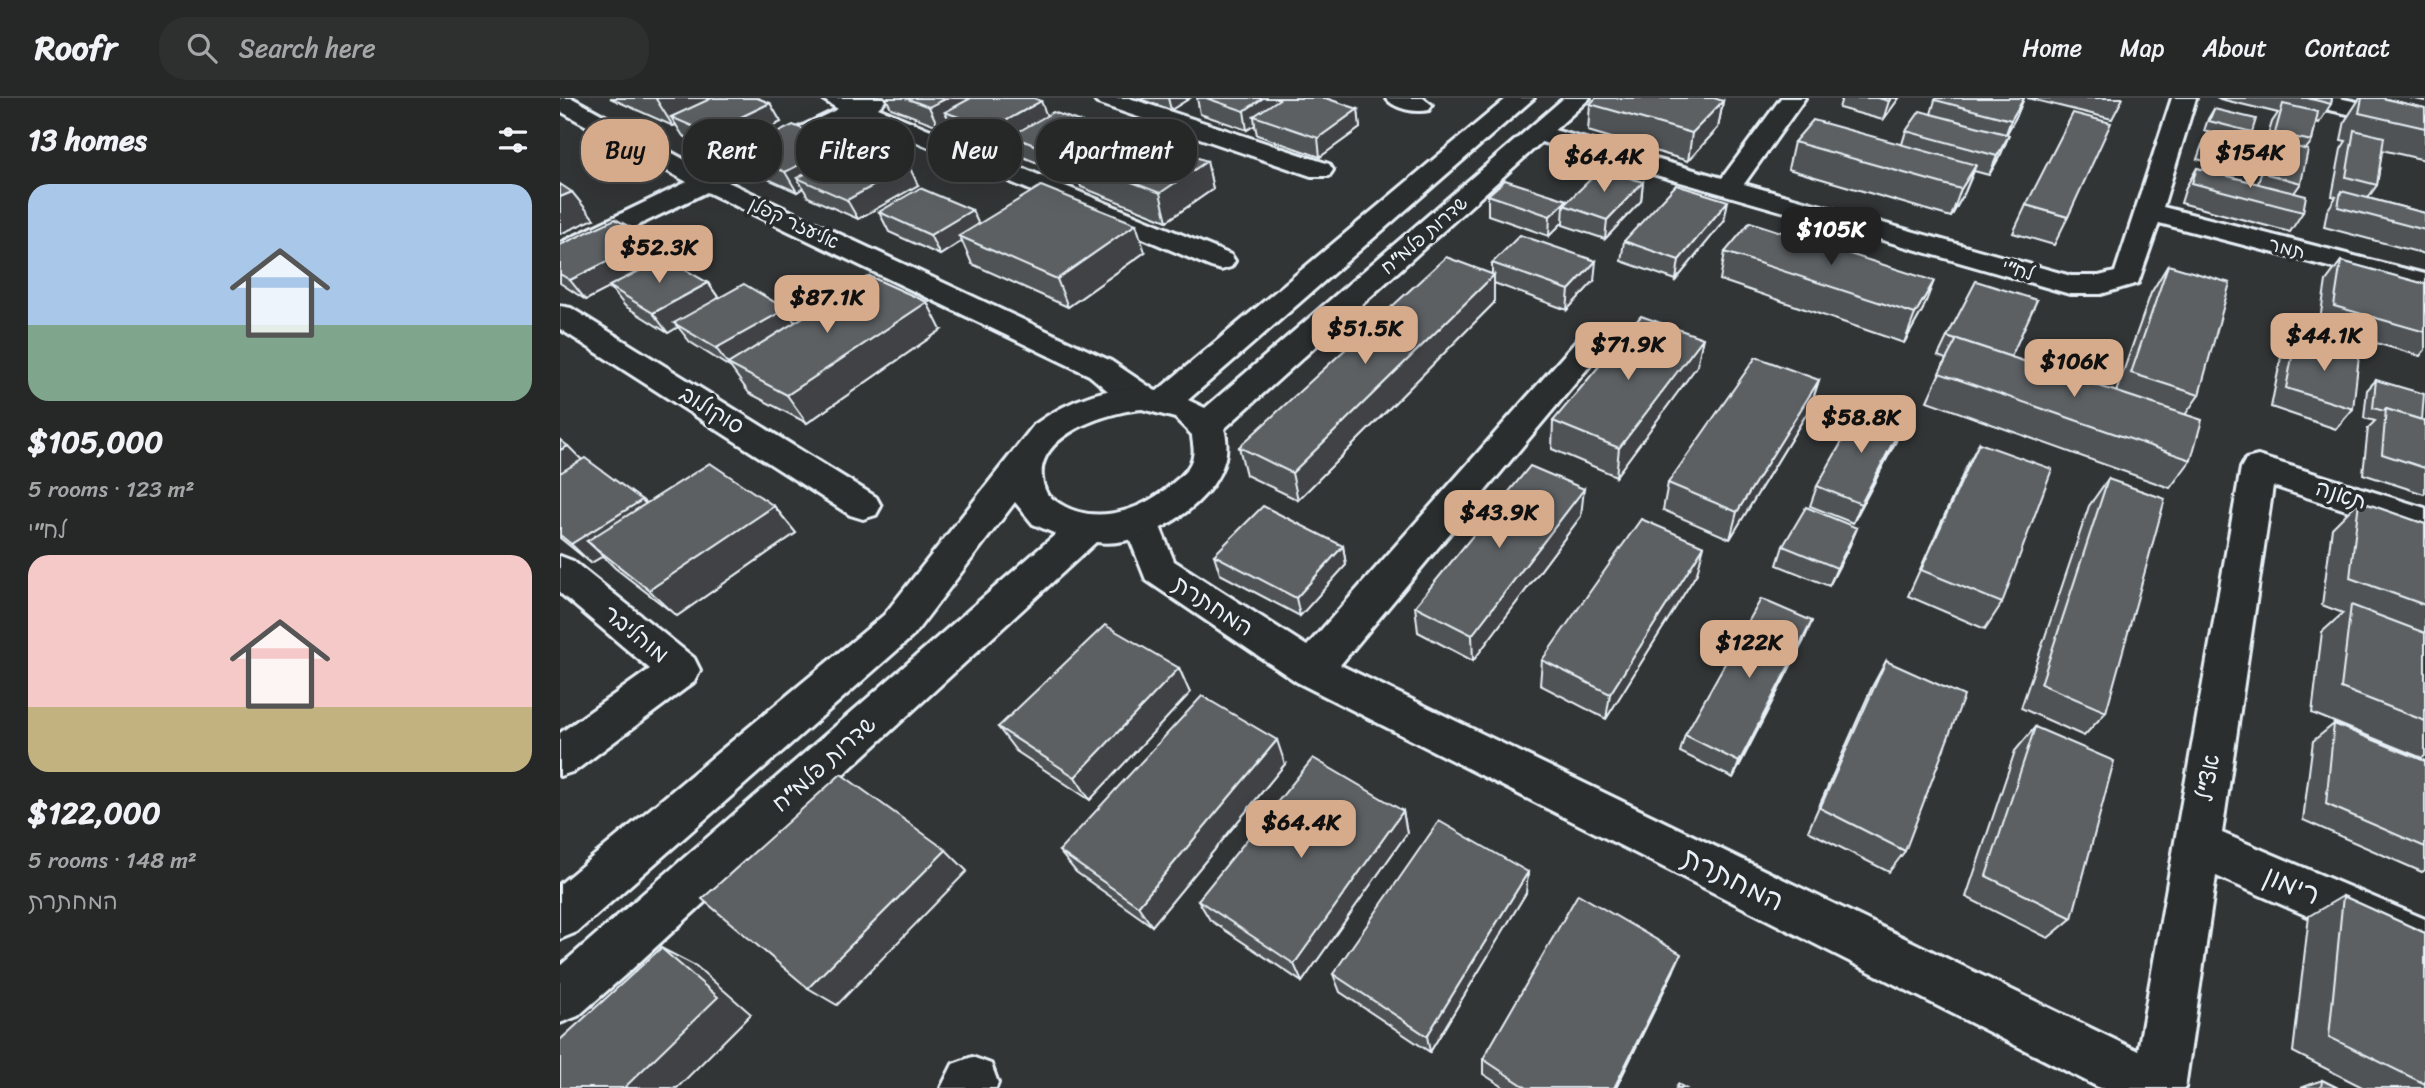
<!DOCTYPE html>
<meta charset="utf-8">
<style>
:root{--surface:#262828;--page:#2e3030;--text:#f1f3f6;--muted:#a4a6a8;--line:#424445;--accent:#d6ab8b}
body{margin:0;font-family:Sriracha,"Playpen Sans Hebrew",sans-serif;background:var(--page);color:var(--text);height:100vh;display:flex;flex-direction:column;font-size:26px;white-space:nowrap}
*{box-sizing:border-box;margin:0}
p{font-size:23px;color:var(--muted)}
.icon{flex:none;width:38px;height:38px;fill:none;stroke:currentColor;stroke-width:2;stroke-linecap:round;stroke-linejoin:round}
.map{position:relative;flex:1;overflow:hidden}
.details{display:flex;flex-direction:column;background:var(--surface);width:560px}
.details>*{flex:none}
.guide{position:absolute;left:21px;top:21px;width:665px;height:63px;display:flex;gap:14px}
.price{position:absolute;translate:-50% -60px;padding:0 16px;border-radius:14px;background:var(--accent);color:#111;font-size:23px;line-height:46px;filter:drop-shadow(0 2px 4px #0008)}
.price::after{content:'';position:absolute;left:50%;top:42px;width:21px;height:16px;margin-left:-10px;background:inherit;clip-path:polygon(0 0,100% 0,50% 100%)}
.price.active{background:#222;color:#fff}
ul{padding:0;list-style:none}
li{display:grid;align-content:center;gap:14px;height:371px;padding:0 28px}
li span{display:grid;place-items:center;height:217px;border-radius:21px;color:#555}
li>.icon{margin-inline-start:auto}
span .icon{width:126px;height:126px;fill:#fffc;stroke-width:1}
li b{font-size:30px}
h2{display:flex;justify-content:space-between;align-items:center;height:84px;padding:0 28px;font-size:30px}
.pill{padding:0 24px;border-radius:28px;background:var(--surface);box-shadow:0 7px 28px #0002,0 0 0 2px var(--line);font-size:24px;line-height:63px}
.pill.active{background:var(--accent);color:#111}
header{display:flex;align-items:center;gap:42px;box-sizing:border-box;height:98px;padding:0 35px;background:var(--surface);border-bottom:2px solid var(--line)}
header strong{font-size:33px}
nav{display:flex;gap:38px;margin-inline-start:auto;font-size:24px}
.search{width:490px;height:63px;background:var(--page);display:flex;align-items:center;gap:18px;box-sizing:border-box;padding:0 24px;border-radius:28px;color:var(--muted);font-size:26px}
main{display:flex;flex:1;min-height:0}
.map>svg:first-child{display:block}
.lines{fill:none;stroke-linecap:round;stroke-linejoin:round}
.street-casing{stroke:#e8f1f8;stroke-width:6}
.secondary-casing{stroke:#e8f1f8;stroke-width:6}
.street{fill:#2a2d2e;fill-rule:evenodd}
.secondary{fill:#2a2d2e;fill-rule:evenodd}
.wall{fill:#4f5355;stroke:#e8f1f8;stroke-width:2}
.shaded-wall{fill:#404345;stroke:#e8f1f8;stroke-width:2}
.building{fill:#5c6063;stroke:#e8f1f8;stroke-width:2}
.labels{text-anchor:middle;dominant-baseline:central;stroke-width:7;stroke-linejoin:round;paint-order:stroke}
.far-street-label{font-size:19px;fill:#e8f1f8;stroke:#2a2d2e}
.street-label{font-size:23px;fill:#e8f1f8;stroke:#2a2d2e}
.near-street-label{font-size:28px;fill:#e8f1f8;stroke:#2a2d2e}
</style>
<header>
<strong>Roofr</strong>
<div class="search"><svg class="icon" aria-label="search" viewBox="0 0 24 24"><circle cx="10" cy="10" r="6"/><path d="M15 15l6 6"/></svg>Search here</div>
<nav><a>Home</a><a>Map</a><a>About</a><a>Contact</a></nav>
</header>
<main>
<section class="details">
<h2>13 homes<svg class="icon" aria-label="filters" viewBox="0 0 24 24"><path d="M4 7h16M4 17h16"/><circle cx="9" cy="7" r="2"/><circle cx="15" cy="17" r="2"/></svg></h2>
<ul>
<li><span style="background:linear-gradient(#a9c7e8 65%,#7fa58c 0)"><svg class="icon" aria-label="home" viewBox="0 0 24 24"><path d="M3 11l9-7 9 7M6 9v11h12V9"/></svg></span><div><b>$105,000</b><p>5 rooms · 123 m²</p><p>לח&quot;י</p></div></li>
<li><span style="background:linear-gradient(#f6c9c9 70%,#c2b280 0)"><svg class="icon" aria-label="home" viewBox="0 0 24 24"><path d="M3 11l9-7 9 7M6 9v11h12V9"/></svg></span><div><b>$122,000</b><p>5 rooms · 148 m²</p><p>המחתרת</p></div></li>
</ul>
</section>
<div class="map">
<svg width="1865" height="990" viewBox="0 0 1865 990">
<rect width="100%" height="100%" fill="#323536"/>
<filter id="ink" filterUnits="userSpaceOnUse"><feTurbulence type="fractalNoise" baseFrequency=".0143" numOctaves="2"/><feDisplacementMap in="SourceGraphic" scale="14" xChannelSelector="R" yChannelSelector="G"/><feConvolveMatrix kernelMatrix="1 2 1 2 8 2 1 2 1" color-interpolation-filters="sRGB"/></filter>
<g filter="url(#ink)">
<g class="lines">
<defs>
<g id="street">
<path d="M0 0H12L147 74 278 11 261 0H323L325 3 318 10 671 157 675 163 671 169 661 172 651 169 298 19 168 84 551 263 594 292 598 300 594 308C568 315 548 292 529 277L147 94 0 165V145L127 84 0 13Z"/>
<polygon points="533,0 569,0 769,66 773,72 769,78 751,78 537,5"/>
<path d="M826 0H863L872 7 869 12C856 15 834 11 826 0Z"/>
<polygon points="1221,0 1245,0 1184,86 1511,178 1539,178 1555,174 1612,0 1636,0 1603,109 1865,176 1865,194 1599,125 1578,185 1541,196 1510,196 971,41 967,36 971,31 980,28 1162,80"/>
<polygon points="1734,0 1779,0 1865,19 1865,33 1738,5"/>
<polygon points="0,208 11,210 316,399 321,408 316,417 303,421 290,417 0,231"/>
<polygon points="1031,236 1042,239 1047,246 1042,253 780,567 1578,953 1681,370 1686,361 1698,358 1865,410 1865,438 1713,388 1662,735 1865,821 1865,869 1656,778 1625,990 1540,990 737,584 586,482 563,424 568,414 581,410 594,414 614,463 747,548 1020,239"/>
<polygon points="0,458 13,463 134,560 140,572 134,584 15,673 0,678 0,635 90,571 0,495"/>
<polygon points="412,959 431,966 438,985 436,990 381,990 393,966"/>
</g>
<path id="secondary" d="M947 0H974L628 302 645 310 1004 0H1030L664 331C683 392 589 452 536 444L73 870 18 918 0 925V868L496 436 473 426 455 404 352 539 17 834 0 841V786L324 517 474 327C507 303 556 282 597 293ZM582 311 615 320 632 337C632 343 635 352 633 358 631 369 622 378 614 384 580 416 525 432 487 396 460 342 544 314 582 311Z"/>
</defs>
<use href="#street" class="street-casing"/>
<use href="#secondary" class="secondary-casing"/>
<use href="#street" class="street"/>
<use href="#secondary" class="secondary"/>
</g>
<g class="wall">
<polygon points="50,0 197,0 210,5 221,24 160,54 123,38 116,27 113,28"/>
<polygon points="326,0 474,0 487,18 543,32 545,41 647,63 653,91 607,123 521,89 515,72 507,77 458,57 452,42 438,50 394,33 389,22 378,28 331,10"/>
<polygon points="577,0 630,0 611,12"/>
<polygon points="637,0 765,0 798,11 800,30 760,59 697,37 695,27 687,32 640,16"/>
<polygon points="1282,0 1339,0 1323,22 1279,10"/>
<polygon points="1464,0 1457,17 1446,36 1449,37 1441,56 1429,77 1414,73 1405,94 1391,119 1228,71 1234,44 1342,46 1346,33 1371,16 1375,2"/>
<polygon points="1467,0 1563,0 1552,21"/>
<polygon points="1656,0 1772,0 1771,6 1759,25 1756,24 1752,43 1746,51 1741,85 1734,95 1743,114 1730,134 1621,105 1626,89 1637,70 1698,86 1704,63 1709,55 1703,54 1712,24 1718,15"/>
<polygon points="1800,0 1822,0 1865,10 1865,62 1822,52 1817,87 1808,100 1865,115 1865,156 1764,129 1767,113 1776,99 1772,98 1781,51 1786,43 1781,42 1785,23"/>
<polygon points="1850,0 1865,0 1865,3"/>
<polygon points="1163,3 1158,30 1128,63 1028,33 1030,6"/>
<polygon points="1654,11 1692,34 1686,44 1644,33 1648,21"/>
<polygon points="1648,37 1687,62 1681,72 1637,61 1642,47"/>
<polygon points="178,54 284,55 358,87 298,121 248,99 243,90 237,94 190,73"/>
<polygon points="1083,84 1081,103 1045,141 1003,127 1003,124 989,138 928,117 928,97 1007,105"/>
<polygon points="1466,107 1508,119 1494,147 1453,135"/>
<polygon points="319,114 419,127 585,154 508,209 412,166 402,143 380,157 329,134"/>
<polygon points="1164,123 1116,182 1061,163 1064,143"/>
<polygon points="0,147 106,161 148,185 159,200 235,225 381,232 247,325 189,295 171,270 130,244 118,229 108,235 65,208 50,189 26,202 0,185"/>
<polygon points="1165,154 1363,211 1344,245 1160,182"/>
<polygon points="1781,163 1865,186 1865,252 1860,258 1759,228 1766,183"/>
<polygon points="932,165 1034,183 1007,212 934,185 934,205 738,402 686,377 679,349 932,176"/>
<polygon points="1608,167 1639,297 1625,317 1631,362 1610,390 1367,303 1386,261 1378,258 1387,239 1556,294 1591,195"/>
<polygon points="1736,239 1793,311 1776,331 1711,309 1721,259"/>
<polygon points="1137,268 1056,378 992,351 993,323"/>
<polygon points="1259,282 1250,310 1170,441 1103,412 1108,385"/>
<polygon points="1816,282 1862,322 1865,323 1865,395 1864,396 1803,376 1808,330 1815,323 1804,320 1807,292"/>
<polygon points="1344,323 1336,343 1293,425 1250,408 1257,388"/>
<polygon points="0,342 22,362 82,402 86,405 214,408 236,435 117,518 55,470 43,458 31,465 0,440"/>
<polygon points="1419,345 1442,505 1425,531 1348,498 1405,372"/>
<polygon points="1548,381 1546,614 1524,638 1461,610 1529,408"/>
<polygon points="1799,403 1865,426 1865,658 1862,660 1752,615 1762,534 1783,515 1762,507 1772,430"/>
<polygon points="1021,418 913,563 858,534 855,508"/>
<polygon points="1297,430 1289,449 1269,488 1217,467 1223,448"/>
<polygon points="783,448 786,467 740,518 660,476 654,457"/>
<polygon points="1137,475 1046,621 980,587 982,562"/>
<polygon points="1244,542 1173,680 1120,654 1125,637"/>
<polygon points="1326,563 1345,753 1329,774 1248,733 1312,589"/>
<polygon points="619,570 630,595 530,702 456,653 438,629"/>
<polygon points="1774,626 1865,663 1865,772 1862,774 1743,722 1753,643"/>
<polygon points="1475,629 1512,820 1488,840 1406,799 1455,653"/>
<polygon points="725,666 592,828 516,774 499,753"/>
<polygon points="843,713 847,735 742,884 650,822 638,802"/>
<polygon points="968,774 966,795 870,954 780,894 773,876"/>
<polygon points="1783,798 1865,835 1865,990 1804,990 1733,954 1749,818"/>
<polygon points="1113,874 1056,990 945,990 923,976 923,961"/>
<polygon points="1762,982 1778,990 1741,990"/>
</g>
<g class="shaded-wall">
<polygon points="98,0 159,0 111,19 116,27 113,28 96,1"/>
<polygon points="387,0 430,0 385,14 389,22 378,28 369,9"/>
<polygon points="608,0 630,0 611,12"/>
<polygon points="703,0 725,0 694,18 695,27 687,32 684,13"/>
<polygon points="1331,0 1339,0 1323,22 1329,3"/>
<polygon points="1464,0 1457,17 1444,41 1451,22"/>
<polygon points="481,3 488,21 451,38 452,42 438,50 431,31"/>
<polygon points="1163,3 1158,30 1128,63 1132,35"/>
<polygon points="210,5 221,24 160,54 148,35"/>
<polygon points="798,11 800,30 760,59 758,40"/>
<polygon points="543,32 549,51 512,61 515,72 507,77 500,57"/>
<polygon points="1449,37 1441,56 1429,77 1437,58"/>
<polygon points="279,46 289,66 237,80 243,90 237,94 225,74"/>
<polygon points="647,63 653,91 607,123 600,95"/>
<polygon points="1416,67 1405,94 1391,119 1401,91"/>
<polygon points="349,68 358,87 298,121 287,102"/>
<polygon points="1083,84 1081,103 1045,141 1047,122"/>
<polygon points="12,94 34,121 0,136 0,99"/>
<polygon points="1007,102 1007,108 1004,107 1003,124 989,138 990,118"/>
<polygon points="1168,103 1164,123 1116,182 1119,162"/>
<polygon points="412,112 421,131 399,138 402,143 380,157 370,137"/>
<polygon points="576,126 585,154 508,209 497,181"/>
<polygon points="92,141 106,161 26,202 10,182"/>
<polygon points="1036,163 1034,183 1007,212 1009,192"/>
<polygon points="934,177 934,205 738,402 732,375"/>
<polygon points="1374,183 1363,211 1344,245 1355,216"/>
<polygon points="148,185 162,205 114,225 118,229 108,235 93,215"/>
<polygon points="367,204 381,232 247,325 227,297"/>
<polygon points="226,211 239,230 168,266 156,250"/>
<polygon points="1143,240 1137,268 1056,378 1059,350"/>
<polygon points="1259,282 1250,310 1170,441 1177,414"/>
<polygon points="1344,323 1336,343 1293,425 1301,406"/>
<polygon points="8,348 27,367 0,383 0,352"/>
<polygon points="1024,391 1021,418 913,563 912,537"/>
<polygon points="82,402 100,421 27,443 43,458 31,465 11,446"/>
<polygon points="214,408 236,435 117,518 89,492"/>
<polygon points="1297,430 1289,449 1269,488 1277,470"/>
<polygon points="783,448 786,467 740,518 736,500"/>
<polygon points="1144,448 1137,475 1046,621 1050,596"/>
<polygon points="1252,523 1244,542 1173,680 1179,664"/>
<polygon points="619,570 630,595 530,702 515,679"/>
<polygon points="717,642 725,666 592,828 578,808"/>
<polygon points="843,713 847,735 742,884 734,866"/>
<polygon points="386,752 407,773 277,907 248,890"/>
<polygon points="968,774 966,795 870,954 867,938"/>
<polygon points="101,850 136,868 191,916 117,990 64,990"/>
<polygon points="1121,856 1113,874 1056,990 1054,990"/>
</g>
<g class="building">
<polygon points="152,0 197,0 210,5 148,35 111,19"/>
<polygon points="345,0 387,0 369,9"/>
<polygon points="411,0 474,0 481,3 431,31 385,14"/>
<polygon points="646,0 703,0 684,13"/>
<polygon points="721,0 765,0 798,11 758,40 694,18"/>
<polygon points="1036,0 1154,0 1163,3 1132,35 1030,6"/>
<polygon points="1318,0 1331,0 1329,3"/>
<polygon points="1377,0 1464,0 1451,22 1375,2"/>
<polygon points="1747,0 1772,0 1771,6"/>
<polygon points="1802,0 1822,0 1865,10 1865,30 1799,15"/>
<polygon points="1723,6 1758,14 1752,43 1715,35"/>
<polygon points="1654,11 1696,21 1692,34 1649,23"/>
<polygon points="1360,13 1449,37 1437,58 1346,33"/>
<polygon points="493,14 543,32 500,57 451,38"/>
<polygon points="1513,15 1551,25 1508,119 1466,107"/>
<polygon points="1253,22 1416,67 1401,91 1234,44"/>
<polygon points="233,27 279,46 225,74 178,54"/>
<polygon points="560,32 647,63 600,95 512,61"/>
<polygon points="1794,32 1824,39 1817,87 1786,79"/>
<polygon points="1648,37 1692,48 1687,62 1643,51"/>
<polygon points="1716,44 1748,52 1741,85 1707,76"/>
<polygon points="299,47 349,68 287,102 237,80"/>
<polygon points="1637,70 1746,98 1743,114 1632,85"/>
<polygon points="1041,71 1083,84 1047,122 1004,107"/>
<polygon points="945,82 1007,102 990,118 928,97"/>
<polygon points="0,86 12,94 0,99"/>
<polygon points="1116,87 1168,103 1119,162 1064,143"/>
<polygon points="481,88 576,126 497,181 399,138"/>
<polygon points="360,90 412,112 370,137 319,114"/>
<polygon points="1781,93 1865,115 1865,132 1778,109"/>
<polygon points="55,121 92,141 10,182 0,176 0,147"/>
<polygon points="1190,124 1374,183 1355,216 1165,154"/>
<polygon points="960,137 1036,163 1009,192 932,165"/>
<polygon points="886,159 934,177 732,375 679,349"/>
<polygon points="105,160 148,185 93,215 49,188"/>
<polygon points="1781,163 1865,186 1865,234 1774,208"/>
<polygon points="1608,167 1670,185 1639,297 1571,275"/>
<polygon points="309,178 367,204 227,297 168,266"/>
<polygon points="1416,183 1477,202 1451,259 1397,241 1396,242 1387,239"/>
<polygon points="184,186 226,211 156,250 114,225"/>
<polygon points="1081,218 1143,240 1059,350 993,323"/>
<polygon points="1736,239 1799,258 1793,311 1726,290"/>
<polygon points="1397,241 1642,322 1631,362 1379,275"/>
<polygon points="1196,259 1259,282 1177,414 1108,385"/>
<polygon points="1816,282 1864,296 1862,322 1826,311 1824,313 1813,310"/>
<polygon points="1302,308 1344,323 1301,406 1257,388"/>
<polygon points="1826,311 1865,323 1865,370 1822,356"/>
<polygon points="0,342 8,348 0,352"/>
<polygon points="1419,345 1492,371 1442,505 1361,472"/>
<polygon points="25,360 82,402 11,446 0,437 0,375"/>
<polygon points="150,365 214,408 89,492 27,443"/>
<polygon points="970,368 1024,391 912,537 855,508"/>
<polygon points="1548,381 1605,401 1546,614 1481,586"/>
<polygon points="1799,403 1865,426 1865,507 1790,480"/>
<polygon points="703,408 783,448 736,500 654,457"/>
<polygon points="1246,409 1297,430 1277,470 1223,448"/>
<polygon points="1081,421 1144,448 1050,596 982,562"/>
<polygon points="1201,501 1252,523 1179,664 1125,637"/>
<polygon points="1791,507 1865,535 1865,623 1781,590"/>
<polygon points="545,527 619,570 515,679 438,629"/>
<polygon points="1326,563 1404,598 1345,753 1260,710"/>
<polygon points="642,598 717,642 578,808 499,753"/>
<polygon points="1774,626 1865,663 1865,749 1766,706"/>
<polygon points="1475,629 1554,663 1512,820 1426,778"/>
<polygon points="753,660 843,713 734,866 638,802"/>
<polygon points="281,676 386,752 248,890 142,801"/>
<polygon points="879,723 968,774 867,938 773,876"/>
<polygon points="1018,796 1121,856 1054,990 967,990 923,961"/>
<polygon points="1783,798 1865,835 1865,986 1769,939"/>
<polygon points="101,850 158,899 64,990 0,990 0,942"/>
<polygon points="1762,982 1778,990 1761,990"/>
<polygon points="1118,986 1125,990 1116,990"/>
</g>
</g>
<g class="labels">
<g class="far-street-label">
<text transform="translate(234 125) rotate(25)">אליעזר קפלן</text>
<text transform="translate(864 137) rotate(-41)">שדרות פלמ"ח</text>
<text transform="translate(1727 150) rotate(14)">תמר</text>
<text transform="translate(1458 172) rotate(16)">לח"י</text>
</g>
<g class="street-label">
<text transform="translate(152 312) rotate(32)">סוקולוב</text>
<text transform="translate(1781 397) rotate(18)">תאנה</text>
<text transform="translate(653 508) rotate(33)">המחתרת</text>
<text transform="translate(76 536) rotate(39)">מוהליבר</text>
<text transform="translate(264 666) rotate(-42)">שדרות פלמ"ח</text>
<text transform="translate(1648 680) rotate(-81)">אצ"ל</text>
</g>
<g class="near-street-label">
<text transform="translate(1173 781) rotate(26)">המחתרת</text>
<text transform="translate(1732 787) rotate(23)">רימון</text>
</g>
</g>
</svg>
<b class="price" style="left:1690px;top:92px">$154K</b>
<b class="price" style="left:1044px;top:96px">$64.4K</b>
<b class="price active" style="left:1271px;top:169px">$105K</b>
<b class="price" style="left:99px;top:187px">$52.3K</b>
<b class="price" style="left:267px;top:237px">$87.1K</b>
<b class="price" style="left:805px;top:268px">$51.5K</b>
<b class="price" style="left:1764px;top:275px">$44.1K</b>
<b class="price" style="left:1068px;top:284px">$71.9K</b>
<b class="price" style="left:1514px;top:301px">$106K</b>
<b class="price" style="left:1301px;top:357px">$58.8K</b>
<b class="price" style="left:939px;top:452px">$43.9K</b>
<b class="price" style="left:1189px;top:582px">$122K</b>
<b class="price" style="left:741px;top:762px">$64.4K</b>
<div class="guide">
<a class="pill active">Buy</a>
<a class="pill">Rent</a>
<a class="pill">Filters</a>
<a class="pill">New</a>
<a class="pill">Apartment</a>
</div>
</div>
</main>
